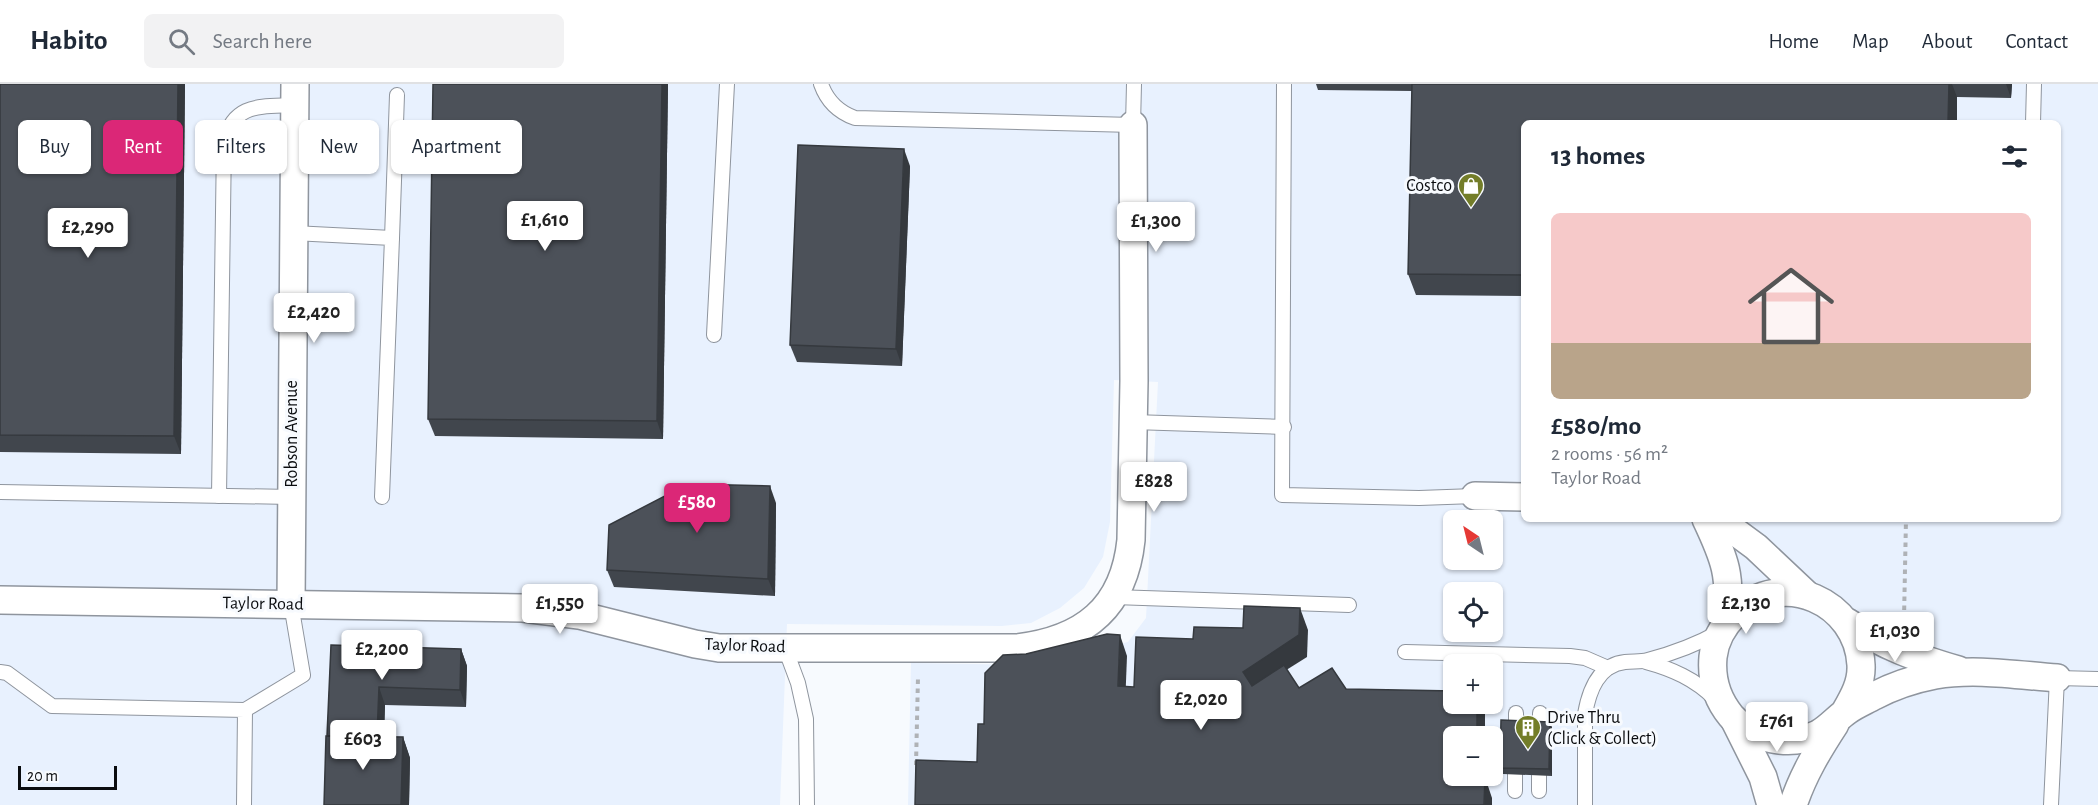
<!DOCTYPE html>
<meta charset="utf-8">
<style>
:root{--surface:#fff;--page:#f2f2f3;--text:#1f2937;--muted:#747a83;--line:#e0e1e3;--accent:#db2777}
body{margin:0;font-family:"Alegreya Sans",sans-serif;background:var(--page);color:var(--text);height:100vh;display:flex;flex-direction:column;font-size:22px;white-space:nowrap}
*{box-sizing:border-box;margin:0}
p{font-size:20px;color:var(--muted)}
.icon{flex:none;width:33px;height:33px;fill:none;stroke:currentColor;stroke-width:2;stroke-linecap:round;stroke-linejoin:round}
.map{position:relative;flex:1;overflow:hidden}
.side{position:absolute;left:1521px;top:36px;width:540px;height:402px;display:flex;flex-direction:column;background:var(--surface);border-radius:9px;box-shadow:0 2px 4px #0004}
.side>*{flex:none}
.banner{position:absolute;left:18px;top:36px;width:570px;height:54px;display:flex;gap:12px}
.needle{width:39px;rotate:325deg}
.controls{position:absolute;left:1443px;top:426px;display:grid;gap:12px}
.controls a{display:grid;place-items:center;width:60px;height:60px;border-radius:9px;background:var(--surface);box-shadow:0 2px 4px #0004;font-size:30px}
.scale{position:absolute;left:18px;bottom:15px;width:99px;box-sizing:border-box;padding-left:6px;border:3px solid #0a0c0f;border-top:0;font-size:16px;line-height:21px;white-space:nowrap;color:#0a0c0f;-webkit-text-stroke:4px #f7fafe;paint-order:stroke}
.price{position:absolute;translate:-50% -51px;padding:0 14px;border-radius:6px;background:#fff;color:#222;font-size:20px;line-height:39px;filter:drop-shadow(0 2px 3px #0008)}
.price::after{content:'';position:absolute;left:50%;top:36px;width:18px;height:14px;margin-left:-9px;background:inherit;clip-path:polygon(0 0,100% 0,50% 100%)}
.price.current{background:var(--accent);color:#fff}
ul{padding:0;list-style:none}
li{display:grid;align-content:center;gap:12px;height:318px;padding:0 30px}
li span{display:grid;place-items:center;height:186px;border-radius:9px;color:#555}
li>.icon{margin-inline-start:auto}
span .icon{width:108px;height:108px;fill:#fffc;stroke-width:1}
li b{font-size:26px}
h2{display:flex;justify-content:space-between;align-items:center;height:72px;padding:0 30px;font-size:26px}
.pill{padding:0 21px;border-radius:9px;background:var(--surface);box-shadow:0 2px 4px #0004;font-size:21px;line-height:54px}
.pill.current{background:var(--accent);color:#fff}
header{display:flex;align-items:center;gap:36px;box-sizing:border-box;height:84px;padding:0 30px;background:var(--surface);border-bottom:2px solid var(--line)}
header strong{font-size:28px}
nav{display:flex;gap:33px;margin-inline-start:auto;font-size:21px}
.search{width:420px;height:54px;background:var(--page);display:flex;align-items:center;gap:15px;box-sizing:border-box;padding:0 21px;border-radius:9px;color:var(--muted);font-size:22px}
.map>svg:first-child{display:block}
.built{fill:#e8f1fe;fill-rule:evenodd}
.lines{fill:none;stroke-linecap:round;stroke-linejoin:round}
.service-casing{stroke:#8f959e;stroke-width:16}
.minor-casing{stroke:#8f959e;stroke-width:30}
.path{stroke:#afb2b6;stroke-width:4;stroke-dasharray:4.5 4.5;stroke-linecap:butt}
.service{stroke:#fff;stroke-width:14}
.minor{stroke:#fff;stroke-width:27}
.wall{fill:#41464d}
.shaded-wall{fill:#35393e}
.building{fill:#4c5159;stroke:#35393e;stroke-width:1.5}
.labels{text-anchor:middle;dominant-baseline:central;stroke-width:6;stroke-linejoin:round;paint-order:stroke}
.poi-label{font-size:18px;fill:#0a0c0f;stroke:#f7fafe;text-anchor:end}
.street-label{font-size:18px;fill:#0a0c0f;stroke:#f7fafe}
</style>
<header>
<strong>Habito</strong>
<div class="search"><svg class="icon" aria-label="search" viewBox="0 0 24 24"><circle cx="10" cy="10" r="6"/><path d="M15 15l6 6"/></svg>Search here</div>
<nav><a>Home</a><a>Map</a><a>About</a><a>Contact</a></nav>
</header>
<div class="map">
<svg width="2098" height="721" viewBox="0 0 2098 721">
<rect width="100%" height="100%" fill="#f7fafe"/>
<path class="built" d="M0 0H2098V721H908L911 579 1032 581 1128 558 1146 534 1158 298 1114 296 1110 438 1103 473 1084 504 1060 524 1031 539 1002 542 787 540 780 721H0ZM1524 39H2058V435H1524ZM1454 436H1492V476H1454ZM1454 508H1492V548H1454ZM1454 580H1492V620H1454ZM1454 652H1492V692H1454Z"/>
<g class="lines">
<defs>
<g id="service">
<path d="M821 0C827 17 838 28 855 34L1133 41 1134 0"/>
<polyline points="1284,0 1282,411 1419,414 1475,412"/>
<polyline points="2033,39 2034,0"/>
<polyline points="293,149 392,154 382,413"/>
<polyline points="392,154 397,11"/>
<polyline points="714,251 727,0"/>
<polyline points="1133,338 1284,343"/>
<polyline points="0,408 291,413"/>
<path d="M219 412 224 58C234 18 261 23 295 21"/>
<polyline points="1114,513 1349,521"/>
<polyline points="785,564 798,599 806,635 807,721"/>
<polyline points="1405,568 1570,572 1585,574 1608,584"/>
<path d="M1646 578C1672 585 1695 595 1715 615"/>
<polyline points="0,588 7,589 52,622 245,626 244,721"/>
<polyline points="245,626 303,591 291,520"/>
<polyline points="1516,654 1516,629"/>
<polyline points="1540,654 1540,629"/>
<polyline points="1515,707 1515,673"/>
<polyline points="1539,707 1539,673"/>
<path d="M1585 721V630C1589 607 1598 581 1625 578 1633 577 1641 578 1648 576 1674 569 1696 561 1719 548"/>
<polyline points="2051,721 2057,594 2098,595"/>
</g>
<g id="minor">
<polyline points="1475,412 1524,413"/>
<path d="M1706 435C1725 475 1732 493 1726 538"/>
<polyline points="1718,435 1756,463 1807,511"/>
<path d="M0 516 523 524 579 531 695 560 719 564H1017C1083 556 1124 525 1131 456L1134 297 1133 41"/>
<polyline points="291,520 295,0"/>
<path d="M1847 538C1886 563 1914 573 1958 586"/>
<path d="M1845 628C1853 614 1862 599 1861 581 1858 518 1782 483 1735 530 1723 542 1715 555 1713 573 1711 595 1717 615 1731 632 1751 656 1790 663 1818 650 1829 644 1837 634 1847 627 1855 621 1865 617 1874 612 1893 602 1914 595 1935 591 1974 584 2017 591 2057 594"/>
<polyline points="1735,637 1763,693 1771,721"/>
<path d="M1793 721C1803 691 1818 666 1835 640"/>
</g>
</defs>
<use href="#service" class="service-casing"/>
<use href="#minor" class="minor-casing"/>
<g class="path">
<polyline points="1904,535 1906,435"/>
<polyline points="916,681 918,593"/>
</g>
<use href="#service" class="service"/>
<use href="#minor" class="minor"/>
</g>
<g class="wall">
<polygon points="0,0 185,0 181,370 0,368"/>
<polygon points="668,0 663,355 435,352 428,335"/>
<polygon points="1316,0 2012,0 2011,14 1957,13 1957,39 1524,39 1524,212 1416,211 1408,190 1412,7 1318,6"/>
<polygon points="910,82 902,282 797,278 790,261"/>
<polygon points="776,419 775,512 614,503 607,486"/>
<polygon points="331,561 461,565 467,582 466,623 385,621 384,653 403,653 410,674 409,721 324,721"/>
<polygon points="1550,638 1552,644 1552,692 1503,690 1500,684"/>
</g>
<g class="shaded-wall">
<polygon points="178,0 185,0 181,370 174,352"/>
<polygon points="662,0 668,0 663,355 657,337"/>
<polygon points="1949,0 1952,0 1957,13 1957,39 1948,39"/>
<polygon points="2006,0 2012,0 2011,14"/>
<polygon points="904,65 910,82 902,282 896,265"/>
<polygon points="770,402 776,419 775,512 768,495"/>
<polygon points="1300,524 1308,546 1307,573 1250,609 1243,588"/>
<polygon points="1120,551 1127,572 1125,623 1118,602"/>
<polygon points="461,565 467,582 466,623 460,606"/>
<polygon points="379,603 385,621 383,674 377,657"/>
<polygon points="1477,620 1482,620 1485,628 1485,652 1477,652"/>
<polygon points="1550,638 1552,644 1552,692 1549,685"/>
<polygon points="403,653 410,674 409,721 401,721"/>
<polygon points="1485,693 1492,714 1492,721 1484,721"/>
</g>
<g class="building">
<polygon points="0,0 178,0 174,352 0,351"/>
<polygon points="433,0 662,0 657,337 428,335"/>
<polygon points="1412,0 1949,0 1948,39 1524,39 1524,191 1408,190"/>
<polygon points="798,61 904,65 896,265 790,261"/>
<polygon points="688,400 770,402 768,495 607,486 609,441"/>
<polygon points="1244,522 1300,524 1299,551 1243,588 1252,602 1284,581 1299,604 1332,584 1346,605 1454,607 1454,620 1477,620 1477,652 1454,652 1454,692 1476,692 1485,693 1484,721 915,721 916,676 977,678 978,640 984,640 985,589 1003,571 1026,570 1107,550 1120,551 1118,602 1134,603 1136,553 1193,555 1194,543 1243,544"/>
<polygon points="331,561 461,565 460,606 379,603 377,652 327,652"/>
<polygon points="1501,636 1550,638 1549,685 1500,684"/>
<polygon points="326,652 403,653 401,721 324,721"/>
</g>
<defs>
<symbol id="shop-pin" viewBox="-11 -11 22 30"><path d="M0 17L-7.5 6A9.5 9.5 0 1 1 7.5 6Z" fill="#737d29" stroke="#f7fafe"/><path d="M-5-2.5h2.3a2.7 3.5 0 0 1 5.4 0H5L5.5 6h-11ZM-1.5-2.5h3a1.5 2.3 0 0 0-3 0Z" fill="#fff"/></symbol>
<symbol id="building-pin" viewBox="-11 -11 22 30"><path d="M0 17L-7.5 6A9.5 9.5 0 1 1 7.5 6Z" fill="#737d29" stroke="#f7fafe"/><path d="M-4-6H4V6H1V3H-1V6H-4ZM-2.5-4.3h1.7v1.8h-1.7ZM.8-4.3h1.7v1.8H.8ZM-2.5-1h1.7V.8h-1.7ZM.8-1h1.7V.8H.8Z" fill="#fff"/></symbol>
</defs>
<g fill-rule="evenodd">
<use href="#shop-pin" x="1456" y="87" width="30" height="40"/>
<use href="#building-pin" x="1513" y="629" width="30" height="40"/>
</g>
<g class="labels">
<g class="poi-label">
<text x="1452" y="102">Costco</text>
<text x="1547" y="634" text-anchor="start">Drive Thru<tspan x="1547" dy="21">(Click &amp; Collect)</tspan></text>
</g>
<g class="street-label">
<text transform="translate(292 350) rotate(-90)">Robson Avenue</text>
<text transform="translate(263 520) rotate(1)">Taylor Road</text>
<text transform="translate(745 562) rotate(2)">Taylor Road</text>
</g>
</g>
</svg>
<div class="controls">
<a><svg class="needle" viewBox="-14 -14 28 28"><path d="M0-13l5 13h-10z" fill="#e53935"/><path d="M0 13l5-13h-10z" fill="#747a83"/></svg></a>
<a><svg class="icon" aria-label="locate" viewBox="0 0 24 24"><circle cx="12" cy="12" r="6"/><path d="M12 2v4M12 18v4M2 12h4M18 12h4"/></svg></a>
<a>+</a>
<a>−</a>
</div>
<div class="scale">20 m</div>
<b class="price" style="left:545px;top:168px">£1,610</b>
<b class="price" style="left:1156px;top:169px">£1,300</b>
<b class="price" style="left:88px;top:175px">£2,290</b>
<b class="price" style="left:314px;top:260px">£2,420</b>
<b class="price" style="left:1154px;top:429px">£828</b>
<b class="price current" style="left:697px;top:450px">£580</b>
<b class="price" style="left:560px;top:551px">£1,550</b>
<b class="price" style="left:1746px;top:551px">£2,130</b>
<b class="price" style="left:1895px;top:579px">£1,030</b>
<b class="price" style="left:382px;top:597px">£2,200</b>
<b class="price" style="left:1201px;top:647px">£2,020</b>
<b class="price" style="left:1777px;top:669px">£761</b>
<b class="price" style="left:363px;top:687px">£603</b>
<div class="banner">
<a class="pill">Buy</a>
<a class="pill current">Rent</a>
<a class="pill">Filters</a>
<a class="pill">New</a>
<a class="pill">Apartment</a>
</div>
<section class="side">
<h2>13 homes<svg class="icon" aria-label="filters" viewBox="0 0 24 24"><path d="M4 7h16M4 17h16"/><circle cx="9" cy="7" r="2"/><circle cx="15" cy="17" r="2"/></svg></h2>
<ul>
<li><span style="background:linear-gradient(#f6c9c9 70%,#b9a48a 0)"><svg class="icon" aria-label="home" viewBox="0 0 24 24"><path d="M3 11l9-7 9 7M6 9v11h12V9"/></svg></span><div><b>£580/mo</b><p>2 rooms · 56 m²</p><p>Taylor Road</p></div></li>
</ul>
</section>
</div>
